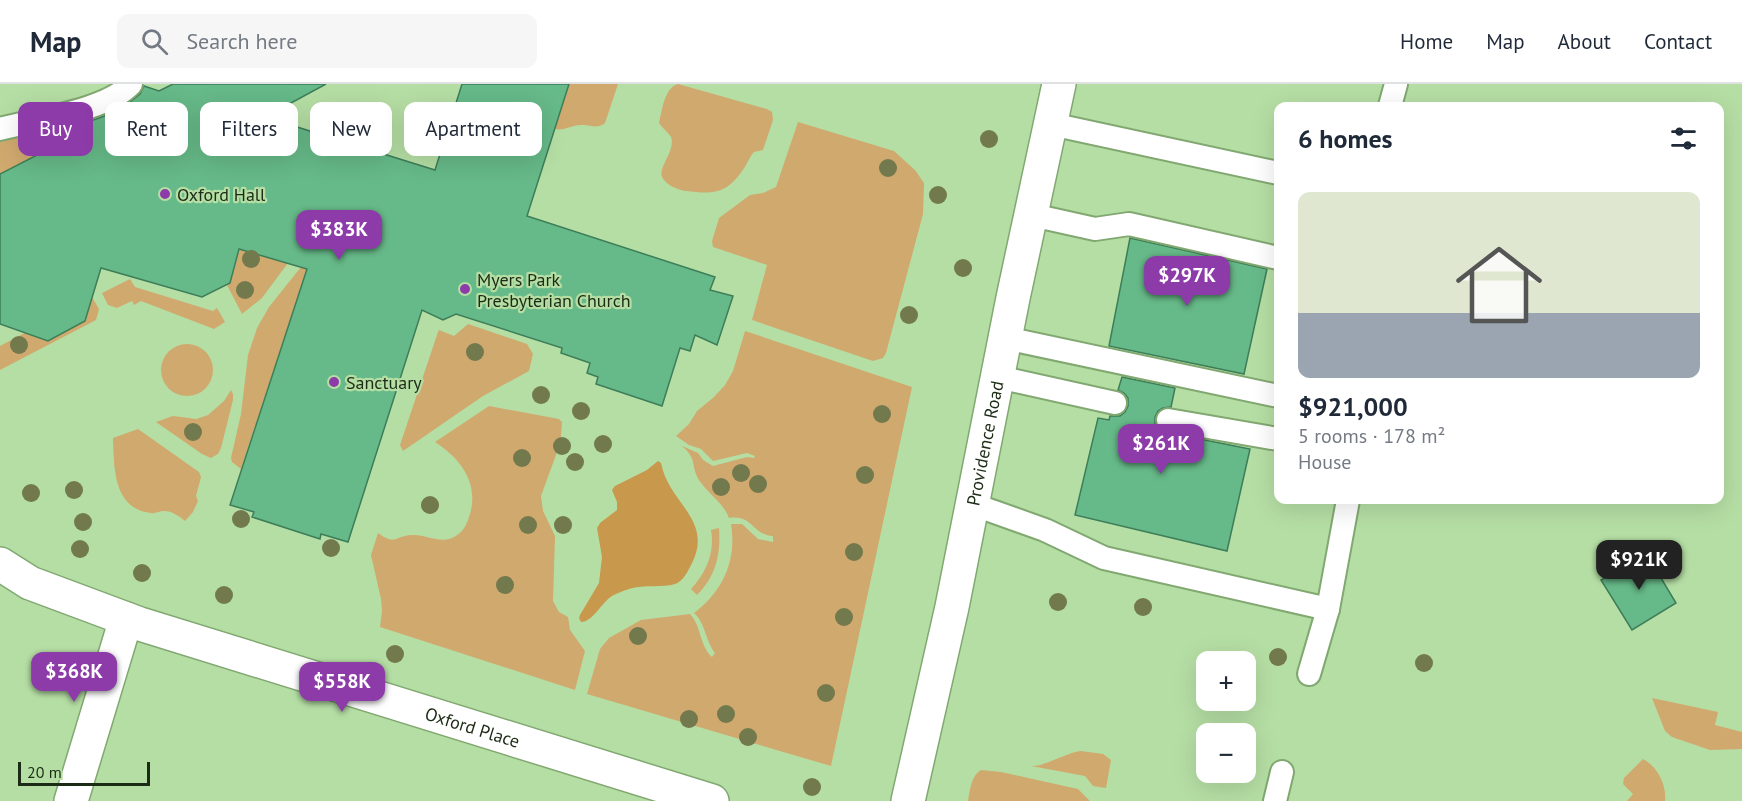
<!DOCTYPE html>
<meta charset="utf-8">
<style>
:root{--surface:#fff;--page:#f6f6f7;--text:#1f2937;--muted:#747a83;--line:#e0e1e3;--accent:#8e3baa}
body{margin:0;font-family:"PT Sans",sans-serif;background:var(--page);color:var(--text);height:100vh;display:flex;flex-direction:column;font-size:22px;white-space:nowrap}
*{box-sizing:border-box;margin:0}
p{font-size:20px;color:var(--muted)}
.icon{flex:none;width:33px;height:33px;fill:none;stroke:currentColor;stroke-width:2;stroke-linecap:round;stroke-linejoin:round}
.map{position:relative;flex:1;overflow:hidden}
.sheet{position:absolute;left:1274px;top:18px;width:450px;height:402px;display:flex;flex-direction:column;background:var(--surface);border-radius:12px;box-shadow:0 6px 24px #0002}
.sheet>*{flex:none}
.hud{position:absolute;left:18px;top:18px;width:570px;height:54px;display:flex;gap:12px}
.tools{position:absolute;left:1196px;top:567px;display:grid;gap:12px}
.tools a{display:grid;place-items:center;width:60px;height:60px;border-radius:12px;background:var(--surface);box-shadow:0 6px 24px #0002;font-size:30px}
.scale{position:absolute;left:18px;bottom:15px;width:132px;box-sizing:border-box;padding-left:6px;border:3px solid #1c2b15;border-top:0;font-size:16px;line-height:21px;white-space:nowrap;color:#1c2b15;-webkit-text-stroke:4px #b5dea4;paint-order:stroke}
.price{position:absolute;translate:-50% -51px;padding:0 14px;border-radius:12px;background:var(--accent);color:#fff;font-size:20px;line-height:39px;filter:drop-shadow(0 2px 3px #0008)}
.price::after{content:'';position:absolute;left:50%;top:36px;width:18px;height:14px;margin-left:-9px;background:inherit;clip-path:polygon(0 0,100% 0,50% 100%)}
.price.selected{background:#222;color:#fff}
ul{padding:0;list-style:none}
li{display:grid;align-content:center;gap:12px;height:318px;padding:0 24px}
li+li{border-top:2px solid var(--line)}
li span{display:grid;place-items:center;height:186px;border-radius:12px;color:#555}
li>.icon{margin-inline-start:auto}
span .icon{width:108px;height:108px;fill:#fffc;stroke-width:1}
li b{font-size:26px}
h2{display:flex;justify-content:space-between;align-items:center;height:72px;padding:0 24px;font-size:26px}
.tag{padding:0 21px;border-radius:12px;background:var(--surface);box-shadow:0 6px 24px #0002;font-size:21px;line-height:54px}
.tag.selected{background:var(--accent);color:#fff}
header{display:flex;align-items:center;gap:36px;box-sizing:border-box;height:84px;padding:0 30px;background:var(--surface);border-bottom:2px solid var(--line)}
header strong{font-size:28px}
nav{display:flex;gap:33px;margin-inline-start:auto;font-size:21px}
.search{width:420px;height:54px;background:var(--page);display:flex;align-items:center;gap:15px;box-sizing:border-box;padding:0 21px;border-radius:12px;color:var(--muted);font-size:22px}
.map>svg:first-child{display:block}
.green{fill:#d0a96e}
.forest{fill:#c8984c}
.building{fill:#66b988;stroke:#3d7e59;stroke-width:1.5}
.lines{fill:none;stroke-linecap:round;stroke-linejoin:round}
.service-casing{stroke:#81a871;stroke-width:26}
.minor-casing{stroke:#81a871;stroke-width:36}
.primary-casing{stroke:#81a871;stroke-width:36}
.service{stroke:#fff;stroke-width:22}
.minor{stroke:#fff;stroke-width:33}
.primary{stroke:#fff;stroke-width:33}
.tree{fill:#72794d}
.poi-dot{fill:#8e3baa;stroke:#b5dea4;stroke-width:2}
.labels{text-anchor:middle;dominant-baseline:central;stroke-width:4.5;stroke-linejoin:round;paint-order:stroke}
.poi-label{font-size:18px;fill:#1c2b15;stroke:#b5dea4;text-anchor:start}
.street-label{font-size:18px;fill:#1c2b15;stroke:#b5dea4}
</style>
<header>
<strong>Map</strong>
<div class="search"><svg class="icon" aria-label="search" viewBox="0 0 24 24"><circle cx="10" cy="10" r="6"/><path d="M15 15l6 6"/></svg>Search here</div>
<nav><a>Home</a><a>Map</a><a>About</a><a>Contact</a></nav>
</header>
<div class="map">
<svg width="1742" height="717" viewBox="0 0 1742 717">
<rect width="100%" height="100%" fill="#b5dea4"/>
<g class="green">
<path d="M569 0H618L605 39C596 46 590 40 581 41 571 41 565 47 555 45Z"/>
<path d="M678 0 767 25 772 28 773 36 763 66 754 68C749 73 747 81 742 87 726 111 711 110 686 107 678 106 666 101 662 93 658 83 676 66 671 53 668 48 662 44 659 39 662 27 664 4 678 0Z"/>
<polygon points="85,37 92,50 71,60 68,55 0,90 0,58 59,41"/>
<polygon points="798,38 894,67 915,86 924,99 923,130 886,269 883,274 873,277 752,236 767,181 713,163 712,157 719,134 750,111 763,109 776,103"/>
<polygon points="247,138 288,179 262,214 242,230 227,201 230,199"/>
<polygon points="301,183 307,185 241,385 232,378 231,374 241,330 248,271 257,244 269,223"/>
<polygon points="130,195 135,203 213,227 217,224 225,238 214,245 141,217 134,221 132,217 117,224 108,221 102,209"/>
<polygon points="92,213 99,225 96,236 0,286 0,262"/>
<polygon points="468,240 527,260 533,270 529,287 483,312 403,367 400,361 438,248 439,246 454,252"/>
<path d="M745 247 912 303 831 682 587 610 600 565 609 554 641 536 690 530C702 543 699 561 712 573L715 569C705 556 706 540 694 529 723 507 737 476 731 440H742L758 455 773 458V452C752 451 753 430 729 434 723 418 708 410 699 396 690 381 698 376 682 362L698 369 703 376 713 382 747 373 754 374 755 372 747 369 713 377 701 365 689 361 676 352 689 340 697 327 714 313 725 301 733 287Z"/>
<circle cx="187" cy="286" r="26"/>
<polygon points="231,306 233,310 233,316 221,364 218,370 211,374 202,370 156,338 173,332 196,335 208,331 224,317"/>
<path d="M489 322 559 335 562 338 561 352 556 371 541 412 543 427 555 452 553 517 559 528 568 533 570 546 585 567 575 606 380 543 382 527 381 515 371 471 378 449C396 462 394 452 412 451 424 450 437 458 449 455 459 452 465 445 468 436 481 403 463 376 435 358Z"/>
<path d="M138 345 199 388 201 393 196 412 198 417 193 428 185 437C179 432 172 427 164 427 159 427 156 430 151 429 113 425 114 383 113 354Z"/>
<path d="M719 444C721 470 716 492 697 511L691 505C706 489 715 469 711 446Z"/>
<polygon points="1652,614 1718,628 1715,641 1742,648 1742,665 1710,666 1672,653 1665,647"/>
<path d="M1081 667 1103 670 1111 676 1106 704 1093 702 1085 692 1031 682C1044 683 1065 669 1081 667Z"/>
<path d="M1643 675C1657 682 1667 701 1665 717H1627L1633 710 1623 700 1624 694Z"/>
<path d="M981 686 1001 688 1078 705 1090 717H968C970 706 971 692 981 686Z"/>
</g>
<path class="forest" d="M658 377 661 379C669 421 716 436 690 483 687 489 682 498 675 500 662 504 645 500 629 505 623 507 617 509 612 512 602 518 593 538 581 538L579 534 580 531 599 499 602 473 597 444 600 439 617 426V418L612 406 615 402 647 386Z"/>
<g class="building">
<polygon points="173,0 326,0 265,33 435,86 462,0 569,0 527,132 715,193 710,206 733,212 717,261 695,251 690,267 680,264 662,322 596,300 598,293 587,289 590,279 561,269 562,264 456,230 443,236 422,226 348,458 321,450 320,455 252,433 254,428 230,421 307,185 239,165 230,199 202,213 101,184 85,237 48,257 0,240 0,90 82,48 85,39 110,30 126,21 140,10 144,2 159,7"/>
<polygon points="1130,154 1267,185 1244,290 1109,262"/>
<polygon points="1122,293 1175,304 1171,323 1163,324 1158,327 1155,333 1155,340 1160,347 1250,365 1227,467 1075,431 1098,334 1109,336 1110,332 1120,332 1125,328 1128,322 1128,314 1124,309 1118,306"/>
<polygon points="1646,469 1676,519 1632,546 1601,496"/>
</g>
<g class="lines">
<defs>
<g id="service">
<polyline points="1390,22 1396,0"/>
<polyline points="1051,40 1278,89"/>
<path d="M0 45C36 35 106 27 131 0"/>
<polyline points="1032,131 1095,145 1129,140 1278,174"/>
<polyline points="1005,254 1278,312"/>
<polyline points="998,293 1115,319"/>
<polyline points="1168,336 1278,355"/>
<polyline points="972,420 1045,446 1104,474 1328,525 1348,416"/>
<polyline points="1309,590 1328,525"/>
<polyline points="1275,717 1282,688"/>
</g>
<g id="minor">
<path id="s1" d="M0 480 30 499 140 540 712 717"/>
<polyline points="71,717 126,535"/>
</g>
<g id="primary">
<path id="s2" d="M908 717 952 523 1013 214 1059 0"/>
</g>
</defs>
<use href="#service" class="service-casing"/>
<use href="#minor" class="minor-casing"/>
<use href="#primary" class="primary-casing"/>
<use href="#service" class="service"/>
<use href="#minor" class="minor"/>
<use href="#primary" class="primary"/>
</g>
<g class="tree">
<circle cx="989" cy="55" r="9"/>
<circle cx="888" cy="84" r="9"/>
<circle cx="938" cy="111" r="9"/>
<circle cx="251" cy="175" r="9"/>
<circle cx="963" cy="184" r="9"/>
<circle cx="245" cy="206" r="9"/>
<circle cx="909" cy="231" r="9"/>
<circle cx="19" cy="261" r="9"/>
<circle cx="475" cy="268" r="9"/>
<circle cx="541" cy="311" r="9"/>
<circle cx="581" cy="327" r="9"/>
<circle cx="882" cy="330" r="9"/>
<circle cx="193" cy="348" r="9"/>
<circle cx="603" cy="360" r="9"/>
<circle cx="562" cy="362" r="9"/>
<circle cx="522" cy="374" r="9"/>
<circle cx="575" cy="378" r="9"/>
<circle cx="741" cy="389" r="9"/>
<circle cx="865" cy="391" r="9"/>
<circle cx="758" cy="400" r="9"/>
<circle cx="721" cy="403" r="9"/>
<circle cx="74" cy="406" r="9"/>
<circle cx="31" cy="409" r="9"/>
<circle cx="430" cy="421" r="9"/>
<circle cx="241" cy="435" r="9"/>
<circle cx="83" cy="438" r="9"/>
<circle cx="528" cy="441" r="9"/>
<circle cx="563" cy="441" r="9"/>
<circle cx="331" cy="464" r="9"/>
<circle cx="80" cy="465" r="9"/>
<circle cx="854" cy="468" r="9"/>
<circle cx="142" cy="489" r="9"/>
<circle cx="505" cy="501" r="9"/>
<circle cx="224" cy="511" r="9"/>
<circle cx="1058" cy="518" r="9"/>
<circle cx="1143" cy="523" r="9"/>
<circle cx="844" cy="533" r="9"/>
<circle cx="638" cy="552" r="9"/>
<circle cx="395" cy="570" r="9"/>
<circle cx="1278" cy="573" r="9"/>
<circle cx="1424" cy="579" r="9"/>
<circle cx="826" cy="609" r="9"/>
<circle cx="726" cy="630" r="9"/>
<circle cx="689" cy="635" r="9"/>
<circle cx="748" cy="653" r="9"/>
<circle cx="812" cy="703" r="9"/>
</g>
<g class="poi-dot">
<circle cx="165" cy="110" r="6"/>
<circle cx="465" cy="205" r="6"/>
<circle cx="334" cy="298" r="6"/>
</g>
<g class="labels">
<g class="poi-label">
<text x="177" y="110">Oxford Hall</text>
<text x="477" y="195">Myers Park<tspan x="477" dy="21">Presbyterian Church</tspan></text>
<text x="346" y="298">Sanctuary</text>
</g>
<g class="street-label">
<text stroke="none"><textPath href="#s2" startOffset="366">Providence Road</textPath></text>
<text stroke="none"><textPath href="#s1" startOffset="501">Oxford Place</textPath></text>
</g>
</g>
</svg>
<div class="tools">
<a>+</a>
<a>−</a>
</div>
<div class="scale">20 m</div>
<b class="price" style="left:339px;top:177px">$383K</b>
<b class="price" style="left:1187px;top:223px">$297K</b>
<b class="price" style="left:1161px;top:391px">$261K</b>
<b class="price selected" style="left:1639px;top:507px">$921K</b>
<b class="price" style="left:74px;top:619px">$368K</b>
<b class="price" style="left:342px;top:629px">$558K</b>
<div class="hud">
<a class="tag selected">Buy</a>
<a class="tag">Rent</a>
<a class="tag">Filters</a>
<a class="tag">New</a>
<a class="tag">Apartment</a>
</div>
<section class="sheet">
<h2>6 homes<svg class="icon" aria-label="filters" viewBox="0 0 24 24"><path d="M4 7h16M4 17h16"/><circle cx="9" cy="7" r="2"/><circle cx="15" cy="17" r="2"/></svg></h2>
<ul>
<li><span style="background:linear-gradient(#dfe7d0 65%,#9aa5b1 0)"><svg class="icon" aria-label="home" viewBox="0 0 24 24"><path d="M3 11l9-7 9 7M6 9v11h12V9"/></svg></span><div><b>$921,000</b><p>5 rooms · 178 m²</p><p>House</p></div></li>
</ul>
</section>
</div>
